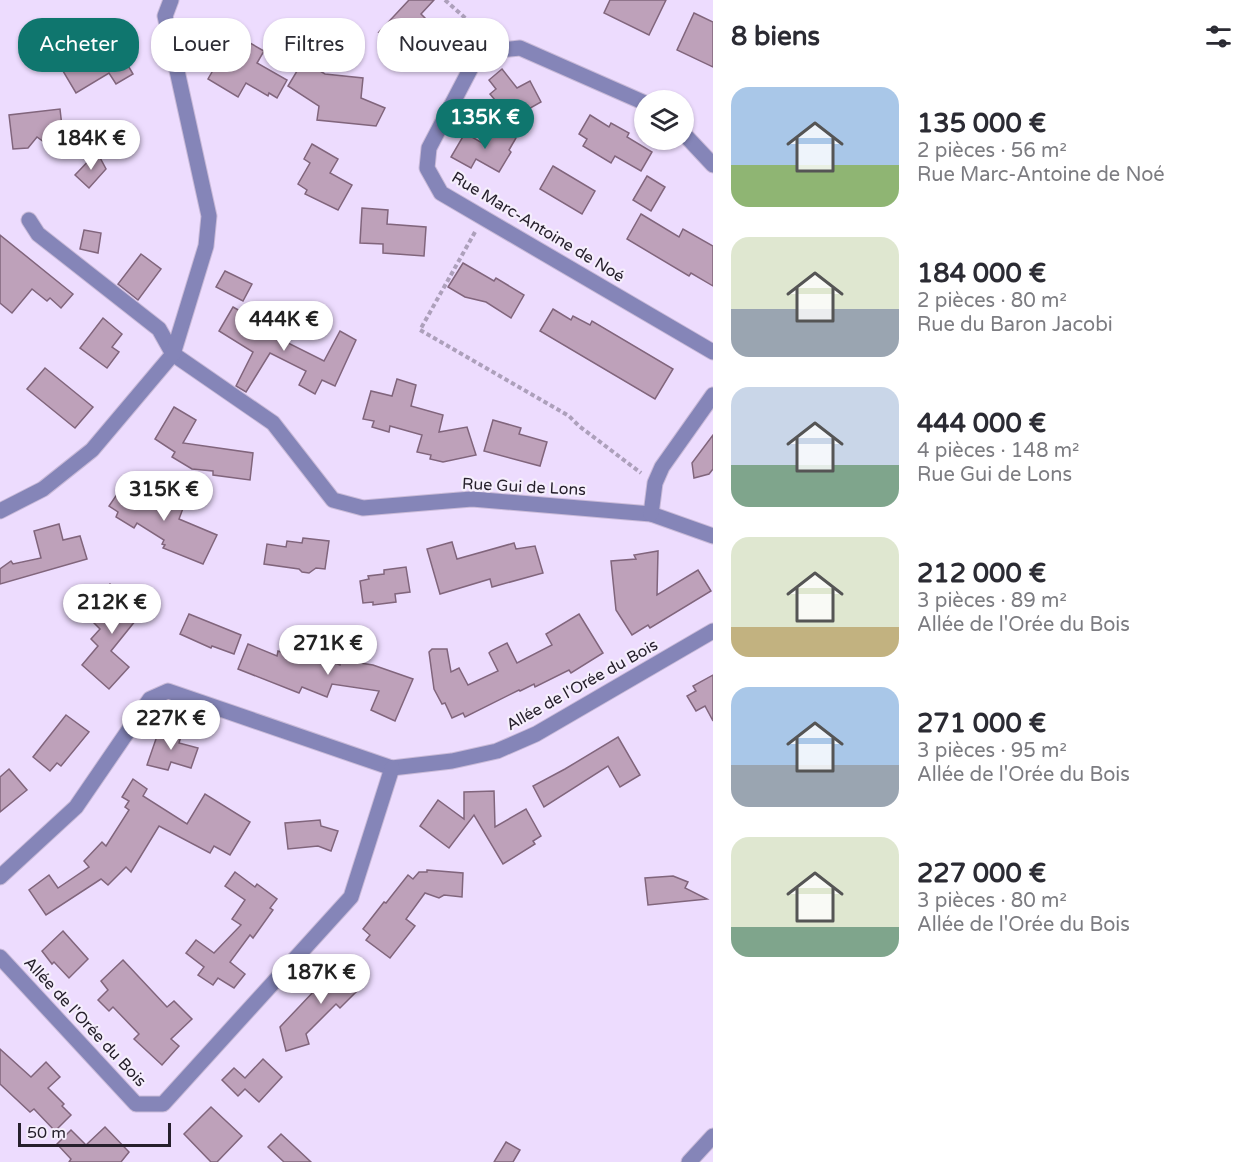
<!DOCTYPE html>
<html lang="fr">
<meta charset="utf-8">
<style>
:root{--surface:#fff;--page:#f2f2f3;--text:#2b2b33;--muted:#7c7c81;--accent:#0f766e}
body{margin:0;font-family:"Varela Round",sans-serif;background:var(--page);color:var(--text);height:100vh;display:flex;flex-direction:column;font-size:22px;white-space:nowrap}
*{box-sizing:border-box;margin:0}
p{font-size:20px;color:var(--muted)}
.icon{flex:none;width:33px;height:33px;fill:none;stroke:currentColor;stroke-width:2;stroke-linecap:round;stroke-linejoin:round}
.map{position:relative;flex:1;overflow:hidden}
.sheet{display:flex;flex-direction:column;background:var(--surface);width:540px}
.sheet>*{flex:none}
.banner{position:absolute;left:18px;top:18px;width:570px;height:54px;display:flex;gap:12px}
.tools{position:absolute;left:634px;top:90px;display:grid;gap:12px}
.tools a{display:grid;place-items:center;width:60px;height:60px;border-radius:50%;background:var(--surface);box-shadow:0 2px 4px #0004;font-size:30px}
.scale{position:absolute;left:18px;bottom:15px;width:153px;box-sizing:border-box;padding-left:6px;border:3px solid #26202c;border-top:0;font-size:16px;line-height:21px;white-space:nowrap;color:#26202c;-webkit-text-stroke:4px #f5eefc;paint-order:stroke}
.price{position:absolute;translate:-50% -51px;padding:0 14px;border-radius:21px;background:#fff;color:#222;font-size:20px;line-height:39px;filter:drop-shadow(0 2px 3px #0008)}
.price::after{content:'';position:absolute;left:50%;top:36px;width:18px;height:14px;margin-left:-9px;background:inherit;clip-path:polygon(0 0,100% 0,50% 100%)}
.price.active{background:var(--accent);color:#fff}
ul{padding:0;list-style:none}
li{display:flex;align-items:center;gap:18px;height:150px;padding:0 18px}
li span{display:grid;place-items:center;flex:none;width:168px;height:120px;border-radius:18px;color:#555}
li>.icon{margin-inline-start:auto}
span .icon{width:72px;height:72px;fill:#fffc;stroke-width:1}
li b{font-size:26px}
h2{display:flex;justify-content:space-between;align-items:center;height:72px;padding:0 18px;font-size:26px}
.chip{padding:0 21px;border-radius:24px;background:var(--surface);box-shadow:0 2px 4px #0004;font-size:21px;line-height:54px}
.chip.active{background:var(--accent);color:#fff}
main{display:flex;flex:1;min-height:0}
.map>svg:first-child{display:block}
.building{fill:#bea1ba;stroke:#81657c;stroke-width:1.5}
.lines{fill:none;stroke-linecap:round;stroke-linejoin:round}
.minor-casing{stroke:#c9bad8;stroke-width:17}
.path{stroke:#ada0bb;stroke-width:4;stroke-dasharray:4.5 3;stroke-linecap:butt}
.minor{stroke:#8585b8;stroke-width:15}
.labels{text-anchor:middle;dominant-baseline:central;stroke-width:4.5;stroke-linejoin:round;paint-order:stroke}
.street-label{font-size:16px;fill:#26202c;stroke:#f5eefc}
</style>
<main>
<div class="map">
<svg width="713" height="1162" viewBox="0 0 713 1162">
<rect width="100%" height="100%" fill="#eddcfe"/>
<g class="building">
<polygon points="409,0 434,0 421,14 427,20 423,24 422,35 379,32"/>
<polygon points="610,0 666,0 649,35 604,13"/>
<polygon points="694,13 713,22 713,67 677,50"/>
<polygon points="105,26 133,74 116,84 109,73 76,93 44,39 62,28 74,45"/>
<polygon points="206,33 229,46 236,35 264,51 257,63 287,80 277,98 269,93 268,96 246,83 238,97 208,79 216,65 194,53"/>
<polygon points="303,61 325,74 363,78 361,98 385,108 376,126 317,120 319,106 288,86"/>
<polygon points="502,69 517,88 530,81 541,102 511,119 490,94 496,89 489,80"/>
<polygon points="60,109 64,144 48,145 37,137 28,148 13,149 9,115"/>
<polygon points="590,115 609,127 611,123 629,133 627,137 652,152 641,171 615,156 611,163 583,146 587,139 579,134"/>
<polygon points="495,126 516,138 509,150 511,152 499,172 476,159 471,168 451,157 465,133 484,144"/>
<polygon points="312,144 338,159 330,173 352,185 338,210 305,194 307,190 298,184 310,163 304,159"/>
<polygon points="97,152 106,169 89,188 75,175"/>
<polygon points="553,166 595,191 582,214 540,189"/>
<polygon points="647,176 665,187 651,211 633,200"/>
<polygon points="362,208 388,210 387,224 426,227 424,256 383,253 383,244 360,243"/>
<polygon points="641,214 679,237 683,229 713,246 713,286 691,273 689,276 627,239"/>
<polygon points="84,230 101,233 98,253 80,249"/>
<polygon points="0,235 73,294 61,308 50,298 47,301 32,289 12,313 0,303"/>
<polygon points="141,254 161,269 138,300 118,284"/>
<polygon points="463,263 494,281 496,278 524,295 511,318 486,302 465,297 448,287"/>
<polygon points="225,271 252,284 243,301 216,287"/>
<polygon points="233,307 270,328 273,324 290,335 286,342 324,361 340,331 356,340 335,386 322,380 315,394 299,385 306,371 270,353 246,392 236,386 253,352 219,331"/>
<polygon points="553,309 571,320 573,316 590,325 592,321 673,369 655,399 540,331"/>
<polygon points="103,318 122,334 112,347 119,352 107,368 80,348"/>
<polygon points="45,368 93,407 75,428 27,389"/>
<polygon points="397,379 416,385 411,406 443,415 439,432 467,427 476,455 443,462 430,459 431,455 417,452 422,435 390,426 389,432 372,427 374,421 363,419 371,391 392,396"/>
<polygon points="174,407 196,420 183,443 253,453 250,480 213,475 213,471 192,469 172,457 175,452 155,439"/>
<polygon points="493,420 521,428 519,434 547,442 540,466 484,451"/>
<polygon points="713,435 713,469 709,474 694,478 692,463"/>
<polygon points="151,483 168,495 185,503 179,519 217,535 203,564 163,548 165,545 162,544 164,540 137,523 134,528 116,517 118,512 109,506 122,487 142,499"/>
<polygon points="59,524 63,540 80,536 87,559 0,584 0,569 11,561 13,564 41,558 34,531"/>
<polygon points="303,538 329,541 325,569 316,568 309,573 302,572 299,569 264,564 267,544 286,547 287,541 302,543"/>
<polygon points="452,542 457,559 514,543 516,549 535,546 543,573 492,587 490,579 440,594 427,549"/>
<polygon points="658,551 657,595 698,570 711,591 650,628 648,625 632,635 616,610 611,561 636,559 634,555"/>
<polygon points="406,567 410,592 395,594 396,602 373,605 373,602 363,603 360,581 369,579 368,576 384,574 384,570"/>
<polygon points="110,584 119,591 121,590 144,610 111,651 129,667 109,689 82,665 98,646 91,639 100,629 93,622 106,607 98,599"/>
<polygon points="189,614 241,635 234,654 212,646 211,648 180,634"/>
<polygon points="579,614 603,653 571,673 569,670 535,687 534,684 520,691 519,690 465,717 463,713 452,718 445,703 442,704 434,689 429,652 432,649 447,649 451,672 459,668 468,685 498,671 489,653 491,651 507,643 517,663 552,645 546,634"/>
<polygon points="248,644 277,656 278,651 290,655 294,647 340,665 341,660 373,665 413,679 395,721 371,710 379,691 332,684 327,697 302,687 299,693 238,669"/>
<polygon points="713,675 713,721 705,706 696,711 687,696 696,691 693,686"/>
<polygon points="66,715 89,732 61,766 57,763 50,771 33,757"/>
<polygon points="162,728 182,733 179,743 198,748 191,768 171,762 168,770 147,765 157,736 159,737"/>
<polygon points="618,737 640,775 620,787 608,766 544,807 533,786 565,769"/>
<polygon points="9,769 27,790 0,812 0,777"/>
<polygon points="133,779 147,789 143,796 187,824 205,794 250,822 230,855 214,846 210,853 159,826 131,872 126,867 108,885 101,879 46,915 29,890 49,875 58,888 89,867 84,861 102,842 106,846 129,810 125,807 129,801 122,797"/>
<polygon points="494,791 495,827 526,809 541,836 533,841 535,844 503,864 474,815 449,848 420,826 438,800 464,819 464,792"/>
<polygon points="320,820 321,826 338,831 331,851 318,846 288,849 285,823"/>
<polygon points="427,870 463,873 462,897 444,895 439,898 425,893 406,919 415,926 390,958 366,940 370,935 363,929 384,902 386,903 408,875 413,879 419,872 427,872"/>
<polygon points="235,872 255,887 257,884 277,899 270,908 273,910 253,938 250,935 230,962 245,974 234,988 218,978 213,985 198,975 204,967 186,953 196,940 214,953 241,925 232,919 245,900 225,886"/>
<polygon points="673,876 688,882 685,888 707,899 648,905 645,878"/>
<polygon points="63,931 88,959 69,978 54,962 52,964 42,951"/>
<polygon points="123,960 167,1007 174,1001 192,1019 171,1039 179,1046 162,1065 134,1039 139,1034 113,1007 109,1011 98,1000 108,990 101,981"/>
<polygon points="344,964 350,964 368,980 340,1008 336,1004 306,1034 309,1044 286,1051 280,1027 333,971 334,973"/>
<polygon points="0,1049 31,1077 46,1062 60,1077 48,1088 64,1104 62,1106 71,1115 55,1131 34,1109 30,1112 0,1084"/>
<polygon points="263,1059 282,1077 259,1102 245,1089 238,1096 222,1080 234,1068 245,1078"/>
<polygon points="211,1107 242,1136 217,1162 211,1162 184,1134"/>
<polygon points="105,1127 129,1152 121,1162 69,1162 71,1159 57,1144 71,1130 86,1145"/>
<polygon points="281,1134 311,1162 284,1162 268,1147"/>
<polygon points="506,1142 520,1150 513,1162 494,1162"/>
</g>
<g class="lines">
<defs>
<g id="minor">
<polyline points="645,103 520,48 490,51 474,62 429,148 427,168 441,193 713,352"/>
<polyline points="684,134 713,165"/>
<polyline points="29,220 38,234 159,329 173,354 273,423 333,500 363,508 472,499 651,514 713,536"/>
<polyline points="0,511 43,489 92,450 173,354 206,246 209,216 165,16 171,0"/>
<polyline points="651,514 655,483 662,467 713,395"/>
<polyline points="0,877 76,807 150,699 168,691 392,768 452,761 497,751 536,734 713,631"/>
<polyline points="0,957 136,1104 163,1104 351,897 392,768"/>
<polyline points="689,1162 713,1136"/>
</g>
</defs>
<use href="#minor" class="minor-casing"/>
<g class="path">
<polyline points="445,0 480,31 483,37"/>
<polyline points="475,232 420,330 569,416 579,426 641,473"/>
</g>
<use href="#minor" class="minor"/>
</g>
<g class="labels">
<g class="street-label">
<text transform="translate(538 227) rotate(31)">Rue Marc-Antoine de Noé</text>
<text transform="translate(524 487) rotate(3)">Rue Gui de Lons</text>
<text transform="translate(582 685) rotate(-29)">Allée de l'Orée du Bois</text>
<text transform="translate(85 1022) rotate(47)">Allée de l'Orée du Bois</text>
</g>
</g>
</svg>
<div class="tools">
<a><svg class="icon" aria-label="layers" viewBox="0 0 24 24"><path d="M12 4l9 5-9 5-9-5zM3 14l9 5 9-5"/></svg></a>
</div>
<div class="scale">50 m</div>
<b class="price active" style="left:485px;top:150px">135K €</b>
<b class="price" style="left:91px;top:171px">184K €</b>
<b class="price" style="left:284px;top:352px">444K €</b>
<b class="price" style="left:164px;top:522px">315K €</b>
<b class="price" style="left:112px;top:635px">212K €</b>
<b class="price" style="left:328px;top:676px">271K €</b>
<b class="price" style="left:171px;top:751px">227K €</b>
<b class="price" style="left:321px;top:1005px">187K €</b>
<div class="banner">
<a class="chip active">Acheter</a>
<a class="chip">Louer</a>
<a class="chip">Filtres</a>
<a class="chip">Nouveau</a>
</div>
</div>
<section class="sheet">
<h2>8 biens<svg class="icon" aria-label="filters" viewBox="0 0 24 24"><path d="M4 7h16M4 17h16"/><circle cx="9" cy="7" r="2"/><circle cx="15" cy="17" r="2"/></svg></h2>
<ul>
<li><span style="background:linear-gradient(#a9c7e8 65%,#8fb573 0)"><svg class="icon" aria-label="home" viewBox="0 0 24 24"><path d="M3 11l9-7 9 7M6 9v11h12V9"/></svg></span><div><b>135 000 €</b><p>2 pièces · 56 m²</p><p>Rue Marc-Antoine de Noé</p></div></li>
<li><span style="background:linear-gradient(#dfe7d0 60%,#9aa5b1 0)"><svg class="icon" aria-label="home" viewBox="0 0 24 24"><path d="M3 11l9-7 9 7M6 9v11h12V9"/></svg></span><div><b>184 000 €</b><p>2 pièces · 80 m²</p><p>Rue du Baron Jacobi</p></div></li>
<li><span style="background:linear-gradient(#c9d6e8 65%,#7fa58c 0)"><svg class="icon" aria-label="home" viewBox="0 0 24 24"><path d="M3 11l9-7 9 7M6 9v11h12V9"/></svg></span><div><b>444 000 €</b><p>4 pièces · 148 m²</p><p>Rue Gui de Lons</p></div></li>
<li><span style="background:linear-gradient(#dfe7d0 75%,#c2b280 0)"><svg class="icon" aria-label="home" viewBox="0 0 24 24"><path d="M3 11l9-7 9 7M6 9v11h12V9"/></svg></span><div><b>212 000 €</b><p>3 pièces · 89 m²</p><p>Allée de l'Orée du Bois</p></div></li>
<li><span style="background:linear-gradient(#a9c7e8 65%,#9aa5b1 0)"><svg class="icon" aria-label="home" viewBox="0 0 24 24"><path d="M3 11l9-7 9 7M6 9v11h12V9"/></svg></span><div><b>271 000 €</b><p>3 pièces · 95 m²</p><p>Allée de l'Orée du Bois</p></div></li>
<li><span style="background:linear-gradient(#dfe7d0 75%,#7fa58c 0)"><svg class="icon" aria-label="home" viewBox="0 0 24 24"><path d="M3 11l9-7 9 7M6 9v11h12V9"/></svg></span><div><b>227 000 €</b><p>3 pièces · 80 m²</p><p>Allée de l'Orée du Bois</p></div></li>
</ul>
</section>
</main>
